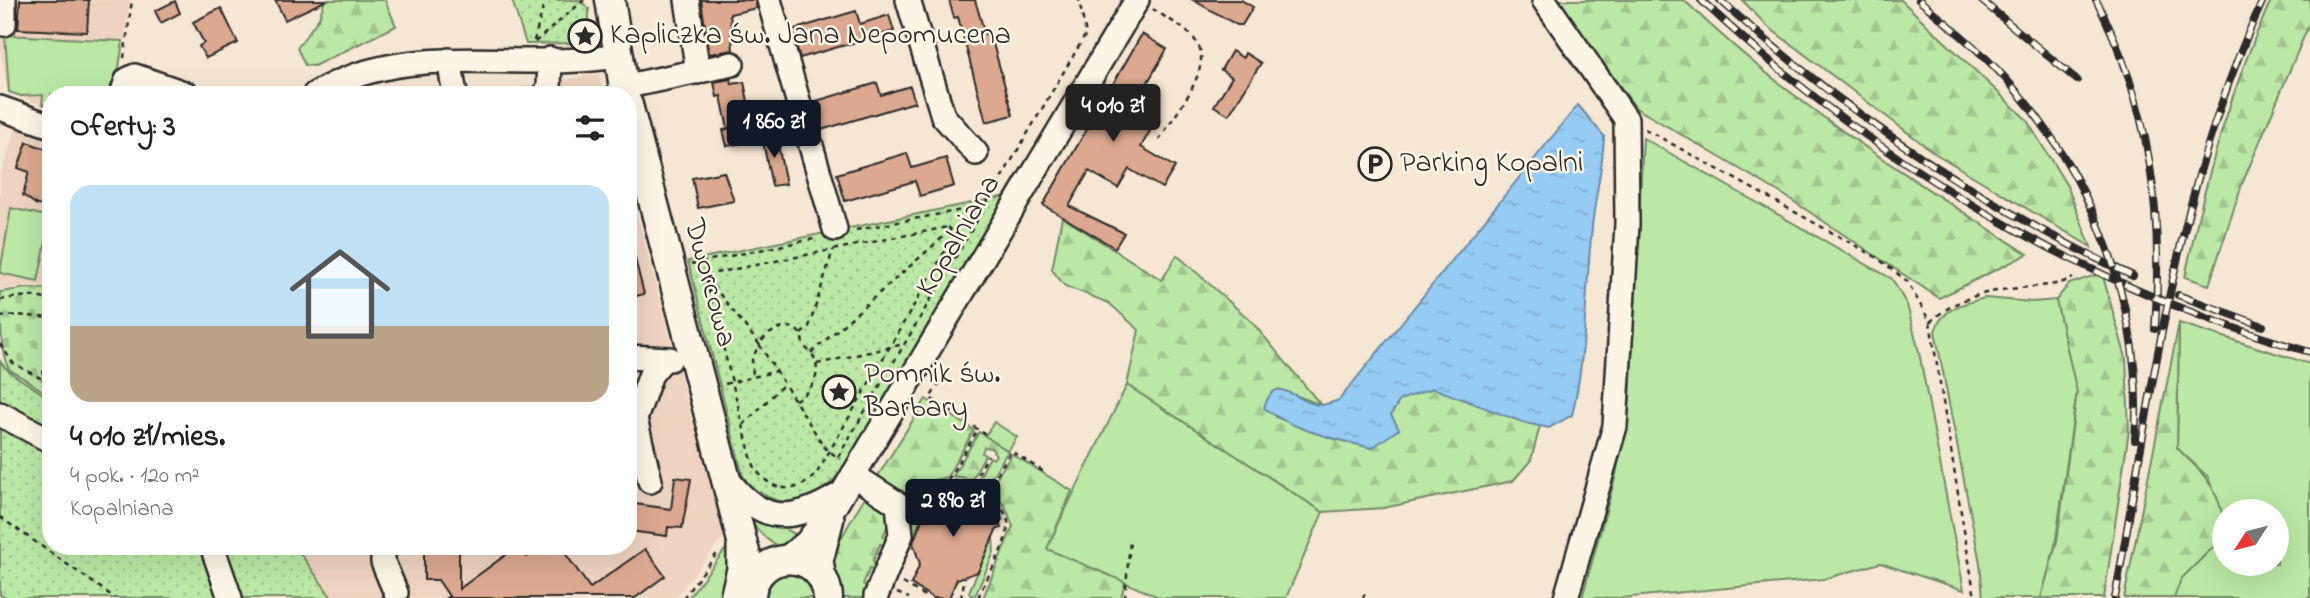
<!DOCTYPE html>
<html lang="pl">
<meta charset="utf-8">
<style>
:root{--surface:#fff;--page:#f2f2f2;--text:#222;--muted:#767676;--accent:#111827}
body{margin:0;font-family:"Indie Flower",sans-serif;background:var(--page);color:var(--text);height:100vh;display:flex;flex-direction:column;font-size:26px;white-space:nowrap}
*{box-sizing:border-box;margin:0}
p{font-size:23px;color:var(--muted)}
.icon{flex:none;width:38px;height:38px;fill:none;stroke:currentColor;stroke-width:2;stroke-linecap:round;stroke-linejoin:round}
.map{position:relative;flex:1;overflow:hidden}
.drawer{position:absolute;left:42px;top:86px;width:595px;height:469px;display:flex;flex-direction:column;background:var(--surface);border-radius:28px;box-shadow:0 7px 28px #0002}
.drawer>*{flex:none}
.needle{width:46px;rotate:234deg}
.controls{position:absolute;left:2212px;top:499px;display:grid;gap:14px}
.controls a{display:grid;place-items:center;width:77px;height:77px;border-radius:50%;background:var(--surface);box-shadow:0 7px 28px #0002;font-size:35px}
.price{position:absolute;translate:-50% -60px;padding:0 16px;border-radius:7px;background:var(--accent);color:#fff;font-size:23px;line-height:46px;filter:drop-shadow(0 2px 4px #0008)}
.price::after{content:'';position:absolute;left:50%;top:42px;width:21px;height:16px;margin-left:-10px;background:inherit;clip-path:polygon(0 0,100% 0,50% 100%)}
.price.selected{background:#222;color:#fff}
ul{padding:0;list-style:none}
li{display:grid;align-content:center;gap:14px;height:371px;padding:0 28px}
li span{display:grid;place-items:center;height:217px;border-radius:21px;color:#555}
li>.icon{margin-inline-start:auto}
span .icon{width:126px;height:126px;fill:#fffc;stroke-width:1}
li b{font-size:30px}
h2{display:flex;justify-content:space-between;align-items:center;height:84px;padding:0 28px;font-size:30px}
.map>svg:first-child{display:block}
.built{fill:#eed3c0}
.grass{fill:#bbe8a5;stroke:#738a68;stroke-width:2}
.forest{fill:url(#forest-firs);stroke:#738a68;stroke-width:2}
.cemetery{fill:url(#cemetery-stones);stroke:#738a68;stroke-width:2}
.park{fill:url(#park-dots);stroke:#738a68;stroke-width:2}
.water{fill:url(#water-ripples);stroke:#6b8ba4;stroke-width:2}
.building{fill:#dca890;stroke:#2b2b2b;stroke-width:2}
.lines{fill:none;stroke-linecap:round;stroke-linejoin:round}
.minor-casing{stroke:#2b2b2b;stroke-width:28}
.major-casing{stroke:#2b2b2b;stroke-width:33}
.path{stroke:#2b2b2b;stroke-width:2.5;stroke-dasharray:5 5;stroke-linecap:butt}
.minor{stroke:#fcf5e5;stroke-width:23}
.major{stroke:#fcf5e5;stroke-width:28}
.rail-casing{stroke:#2b2b2b;stroke-width:8}
.rail{stroke:#fcf5e5;stroke-width:5;stroke-dasharray:16;stroke-linecap:butt}
.labels{text-anchor:middle;dominant-baseline:central;stroke-width:5;stroke-linejoin:round;paint-order:stroke}
.poi-label{font-size:30px;fill:#2b2b2b;stroke:#fcf5e5;text-anchor:start}
.street-label{font-size:30px;fill:#2b2b2b;stroke:#fcf5e5}
</style>
<div class="map">
<svg width="2310" height="598" viewBox="0 0 2310 598">
<defs>
<pattern id="forest-firs" width="22" height="20" patternUnits="userSpaceOnUse" patternTransform="scale(1.75)"><rect width="22" height="20" fill="#bbe8a5"/><path d="M5 1l3.5 6h-7zM16 11l3.5 6h-7z" fill="#a1c78e"/></pattern>
<pattern id="cemetery-stones" width="16" height="16" patternUnits="userSpaceOnUse" patternTransform="scale(1.75)"><rect width="16" height="16" fill="#bbe8a5"/><path d="M2 7V4a2 2 0 0 1 4 0v3zM10 15v-3a2 2 0 0 1 4 0v3z" fill="#a1c78e"/></pattern>
<pattern id="park-dots" width="8" height="8" patternUnits="userSpaceOnUse" patternTransform="scale(1.75)"><rect width="8" height="8" fill="#bbe8a5"/><path d="M2 2h.1M6 6h.1" fill="none" stroke="#a1c78e" stroke-width="1.8" stroke-linecap="round"/></pattern>
<pattern id="water-ripples" width="26" height="14" patternUnits="userSpaceOnUse" patternTransform="scale(1.75)"><rect width="26" height="14" fill="#96cbf4"/><path d="M2 4q2-2 4 0t4 0M15 11q2-2 4 0t4 0" fill="none" stroke="#81aed1"/></pattern>
</defs>
<rect width="100%" height="100%" fill="#f6e6d4"/>
<filter id="ink" filterUnits="userSpaceOnUse"><feTurbulence type="fractalNoise" baseFrequency=".0143" numOctaves="2"/><feDisplacementMap in="SourceGraphic" scale="14" xChannelSelector="R" yChannelSelector="G"/><feConvolveMatrix kernelMatrix="1 2 1 2 8 2 1 2 1" color-interpolation-filters="sRGB"/></filter>
<g filter="url(#ink)">
<g class="built">
<polygon points="0,0 130,0 116,94 51,94 51,108 8,93 0,50"/>
<polygon points="599,74 604,94 477,94"/>
<polygon points="16,128 51,140 51,287 28,285 0,290 0,175"/>
<polygon points="628,183 724,536 675,598 332,598 295,546 628,546"/>
</g>
<g class="grass">
<polygon points="5,35 123,41 115,94 51,94 51,107 42,104 43,95 21,96 9,92"/>
<polygon points="1643,138 1892,279 1907,305 1919,352 1964,590 1880,563 1824,579 1621,598 1582,598 1616,475 1630,398"/>
<polygon points="11,208 51,217 38,281 0,273"/>
<path d="M1985 298 2033 302 2056 300 2077 391 2055 546 2041 598H1983L1980 563 1935 331C1942 308 1964 303 1985 298Z"/>
<polygon points="2179,323 2310,364 2310,598 2174,598 2181,579 2224,536 2224,564 2277,564 2277,511 2224,511 2224,518 2208,477 2177,448"/>
<polygon points="1127,385 1323,512 1286,598 1161,598 1046,549"/>
<polygon points="994,422 1017,437 1008,451 985,436"/>
<path d="M956 485C979 487 992 501 1003 520L996 521 995 508 971 489 957 490 945 486 927 496 930 501 907 548 903 541 924 494 940 486Z"/>
<path d="M749 515 783 521 787 530 803 538 782 548C767 542 755 529 749 515Z"/>
<polygon points="993,538 994,552 976,594 971,596 969,592"/>
<polygon points="728,546 729,571 722,598 688,598"/>
<polygon points="786,570 806,576 816,598 762,598 769,579"/>
</g>
<g class="forest">
<polygon points="325,0 385,0 396,26 314,66 305,65 297,48 319,18"/>
<path d="M1557 0H1684C1787 101 1908 177 2028 254L1939 298 1784 195 1636 108Z"/>
<polygon points="1742,0 1901,0 2026,119 2067,186 2091,247 1936,154 1767,26"/>
<path d="M2271 0H2310V22L2242 184 2209 285 2185 277C2206 178 2229 93 2271 0Z"/>
<polygon points="1062,217 1162,280 1177,255 1252,322 1321,405 1282,390 1276,417 1331,438 1372,448 1400,399 1433,388 1540,426 1531,460 1513,481 1383,508 1323,512 1127,385 1139,330 1109,303 1065,286 1052,270"/>
<polygon points="2102,273 2126,358 2129,430 2104,598 2041,598 2057,541 2077,392 2056,300 2069,284"/>
<path d="M2179 323 2177 448C2206 476 2224 493 2224 536L2181 579 2174 598H2124Z"/>
<polygon points="926,399 974,430 947,477 934,480 900,499 873,484"/>
<polygon points="979,432 1008,451 986,486 977,481 990,457 993,459 996,455 991,448 984,447 982,453 985,455 972,479 953,476"/>
<polygon points="1012,454 1072,491 1047,549 1125,582 1121,598 983,598 1013,526 1004,504 989,489"/>
<polygon points="868,491 892,505 890,521 883,536 895,541 891,548 880,544 873,561 884,566 881,572 870,568 863,584 873,590 868,598 841,598 833,562 835,549"/>
</g>
<path class="cemetery" d="M27 288 48 289 51 297V398C38 385 23 379 9 369 0 355 0 313 0 292Z"/>
<g class="park">
<polygon points="512,0 580,0 589,9 589,29 578,30 579,43 526,44"/>
<path d="M1006 196 839 474C815 502 791 512 760 492L755 494 743 476 688 261Z"/>
<path d="M0 361C12 379 36 385 51 401V546H295L332 598H6L0 595Z"/>
</g>
<path class="water" d="M1578 105 1604 136C1603 167 1595 196 1592 227 1585 290 1587 353 1572 415L1549 428 1525 423 1433 388 1400 400 1391 415 1399 429 1372 448C1336 439 1294 431 1264 408 1276 368 1298 406 1322 405 1327 404 1334 402 1339 400Z"/>
<g class="building">
<polygon points="20,0 89,0 87,32 18,29"/>
<polygon points="275,0 327,0 285,20"/>
<polygon points="701,0 755,0 757,8 730,14 733,50 709,54"/>
<polygon points="949,0 975,0 985,34 990,33 1013,115 986,122 958,17 954,18"/>
<polygon points="1193,0 1241,0 1253,7 1242,25 1237,25"/>
<polygon points="175,1 180,13 161,23 155,11"/>
<polygon points="221,8 238,43 206,58 199,46 204,43 193,22"/>
<polygon points="856,11 860,24 889,15 894,31 800,58 792,30"/>
<polygon points="1142,34 1167,49 1127,118 1150,131 1141,147 1175,167 1162,188 1129,169 1118,188 1089,171 1069,206 1124,233 1115,248 1043,205"/>
<polygon points="1232,51 1243,58 1245,53 1261,63 1229,115 1214,106 1232,77 1221,70"/>
<polygon points="731,79 732,84 744,82 756,140 727,146 723,130 728,129 721,96 717,97 714,82"/>
<polygon points="877,83 881,95 910,86 915,102 821,130 813,102"/>
<polygon points="776,135 786,184 772,186 762,137"/>
<polygon points="27,142 51,151 48,206 37,205 23,195 29,172 18,168"/>
<polygon points="907,153 912,168 946,158 954,186 920,196 915,181 845,201 837,174"/>
<polygon points="724,172 734,201 698,208 692,178"/>
<polygon points="633,251 644,294 628,298 628,252"/>
<polygon points="675,477 691,479 682,528 668,527 667,536 630,531 628,503 671,509"/>
<polygon points="945,486 977,491 995,508 1001,528 996,530 978,572 957,579 949,598 933,598 911,584 920,564 913,543 931,495"/>
<polygon points="424,546 459,546 459,589 518,546 527,557 542,546 560,546 590,588 645,549 665,576 635,598 446,598 449,596 438,580 424,580"/>
</g>
<g class="lines">
<defs>
<g id="minor">
<polyline points="687,0 698,72"/>
<polyline points="769,0 835,229"/>
<polyline points="908,0 943,116 976,153"/>
<polyline points="1544,0 1626,119 1627,224 1615,426 1566,598"/>
<polyline points="4,24 4,0"/>
<polyline points="449,60 455,94"/>
<polyline points="623,87 732,64"/>
<polyline points="122,94 127,80 135,76 187,94"/>
<path d="M315 94C409 39 516 72 618 56"/>
<polyline points="545,94 549,87 550,59"/>
<polyline points="0,108 51,126"/>
<polyline points="628,357 670,359"/>
<polyline points="0,414 51,441"/>
<polyline points="853,475 898,504 901,535 876,596"/>
<path d="M726 477C759 522 789 525 837 496"/>
<polyline points="650,481 635,419 651,374 662,361"/>
<polyline points="212,546 230,598"/>
<polyline points="383,546 383,562 396,593"/>
<polyline points="785,559 806,543 836,504 1137,0"/>
<polyline points="824,579 821,561 832,518"/>
<polyline points="732,598 739,569 739,547"/>
</g>
<g id="major">
<polyline points="610,0 625,94"/>
<polyline points="628,105 753,583"/>
<path d="M751 594C758 546 825 549 828 598"/>
</g>
</defs>
<use href="#minor" class="minor-casing"/>
<use href="#major" class="major-casing"/>
<g class="path">
<path d="M1153 9C1167 19 1188 28 1197 43 1214 69 1173 117 1159 140"/>
<polyline points="534,41 545,0"/>
<polyline points="535,42 584,0"/>
<polyline points="124,58 132,0"/>
<polyline points="1645,129 1876,257 1907,281 1930,322 1975,598"/>
<path d="M948 227 955 234 818 471C798 499 764 491 752 461L705 275Z"/>
<polyline points="856,230 993,204"/>
<polyline points="691,264 818,238"/>
<polyline points="707,278 759,344 752,360 753,377"/>
<path d="M0 300C22 296 31 294 51 301"/>
<polyline points="0,317 16,315 51,318"/>
<path d="M1930 322C1960 295 1991 290 2031 287 2046 285 2060 285 2073 278"/>
<polyline points="801,334 809,327 833,250"/>
<polyline points="0,344 13,363 42,379 51,336"/>
<polyline points="811,353 951,230 986,204 1086,34 1079,0"/>
<polyline points="817,364 904,344"/>
<polyline points="936,375 941,381 930,398 985,434"/>
<polyline points="42,379 51,388"/>
<polyline points="725,384 777,371"/>
<path d="M795 400C812 392 824 372 812 354 810 351 806 349 804 346 802 343 803 338 801 335 790 317 767 333 759 344L825 448 840 459"/>
<polyline points="743,425 785,383"/>
<polyline points="838,457 985,207"/>
<polyline points="948,480 978,429"/>
<polyline points="973,483 988,455"/>
<polyline points="986,491 1011,451 1044,472"/>
<path d="M916 494C946 475 974 475 998 503 1003 510 1010 519 1008 528 1004 551 987 576 978 598"/>
<polyline points="0,517 115,598"/>
<polyline points="903,583 927,597"/>
<polyline points="897,593 909,598"/>
<polyline points="683,598 719,551"/>
<polyline points="961,598 965,577"/>
<polyline points="1125,598 1130,541"/>
<polyline points="1363,598 1367,589"/>
</g>
<use href="#minor" class="minor"/>
<use href="#major" class="major"/>
<defs>
<g id="rail">
<path d="M1701 0C1874 162 2082 287 2310 352"/>
<path d="M1720 0C1845 113 1980 205 2133 276"/>
<path d="M1919 0C1951 27 1985 54 2013 87 2096 183 2144 312 2135 440"/>
<polyline points="1981,0 2077,80"/>
<path d="M2096 0C2151 107 2163 211 2155 329"/>
<polyline points="2178,295 2263,326"/>
<path d="M2115 598C2152 394 2175 189 2263 0"/>
</g>
</defs>
<use href="#rail" class="rail-casing"/>
<use href="#rail" class="rail"/>
</g>
</g>
<defs>
<symbol id="sight-ring" viewBox="-11 -11 22 22"><circle r="9.5" fill="#fcf5e5" stroke="#2b2b2b" stroke-width="1.5"/><path d="M0-6L1.8-2.2L6-1.7L2.9 1.2L3.7 5.4L0 3.3L-3.7 5.4L-2.9 1.2L-6-1.7L-1.8-2.2Z" fill="#2b2b2b"/></symbol>
<symbol id="parking-ring" viewBox="-11 -11 22 22"><circle r="9.5" fill="#fcf5e5" stroke="#2b2b2b" stroke-width="1.5"/><path d="M-3.5-5.5H1a3.5 3.5 0 0 1 0 7H-1V5.5H-3.5ZM-1-3.4V-.6H.8a1.4 1.4 0 0 0 0-2.8Z" fill="#2b2b2b"/></symbol>
</defs>
<g fill-rule="evenodd">
<use href="#sight-ring" x="566" y="17" width="38" height="38"/>
<use href="#parking-ring" x="1356" y="145" width="38" height="38"/>
<use href="#sight-ring" x="820" y="373" width="38" height="38"/>
</g>
<g class="labels">
<g class="poi-label">
<text x="610" y="36">Kapliczka św. Jana Nepomucena</text>
<text x="1400" y="164">Parking Kopalni</text>
<text x="864" y="375">Pomnik św.<tspan x="864" dy="34">Barbary</tspan></text>
</g>
<g class="street-label">
<text transform="translate(959 236) rotate(-59)">Kopalniana</text>
<text transform="translate(709 283) rotate(75)">Dworcowa</text>
</g>
</g>
</svg>
<div class="controls">
<a><svg class="needle" viewBox="-14 -14 28 28"><path d="M0-13l5 13h-10z" fill="#e53935"/><path d="M0 13l5-13h-10z" fill="#767676"/></svg></a>
</div>
<b class="price selected" style="left:1113px;top:144px">4 010 zł</b>
<b class="price" style="left:774px;top:160px">1 860 zł</b>
<b class="price" style="left:953px;top:539px">2 890 zł</b>
<section class="drawer">
<h2>Oferty: 3<svg class="icon" aria-label="filters" viewBox="0 0 24 24"><path d="M4 7h16M4 17h16"/><circle cx="9" cy="7" r="2"/><circle cx="15" cy="17" r="2"/></svg></h2>
<ul>
<li><span style="background:linear-gradient(#bfe0f5 65%,#b9a48a 0)"><svg class="icon" aria-label="home" viewBox="0 0 24 24"><path d="M3 11l9-7 9 7M6 9v11h12V9"/></svg></span><div><b>4 010 zł/mies.</b><p>4 pok. · 120 m²</p><p>Kopalniana</p></div></li>
</ul>
</section>
</div>
